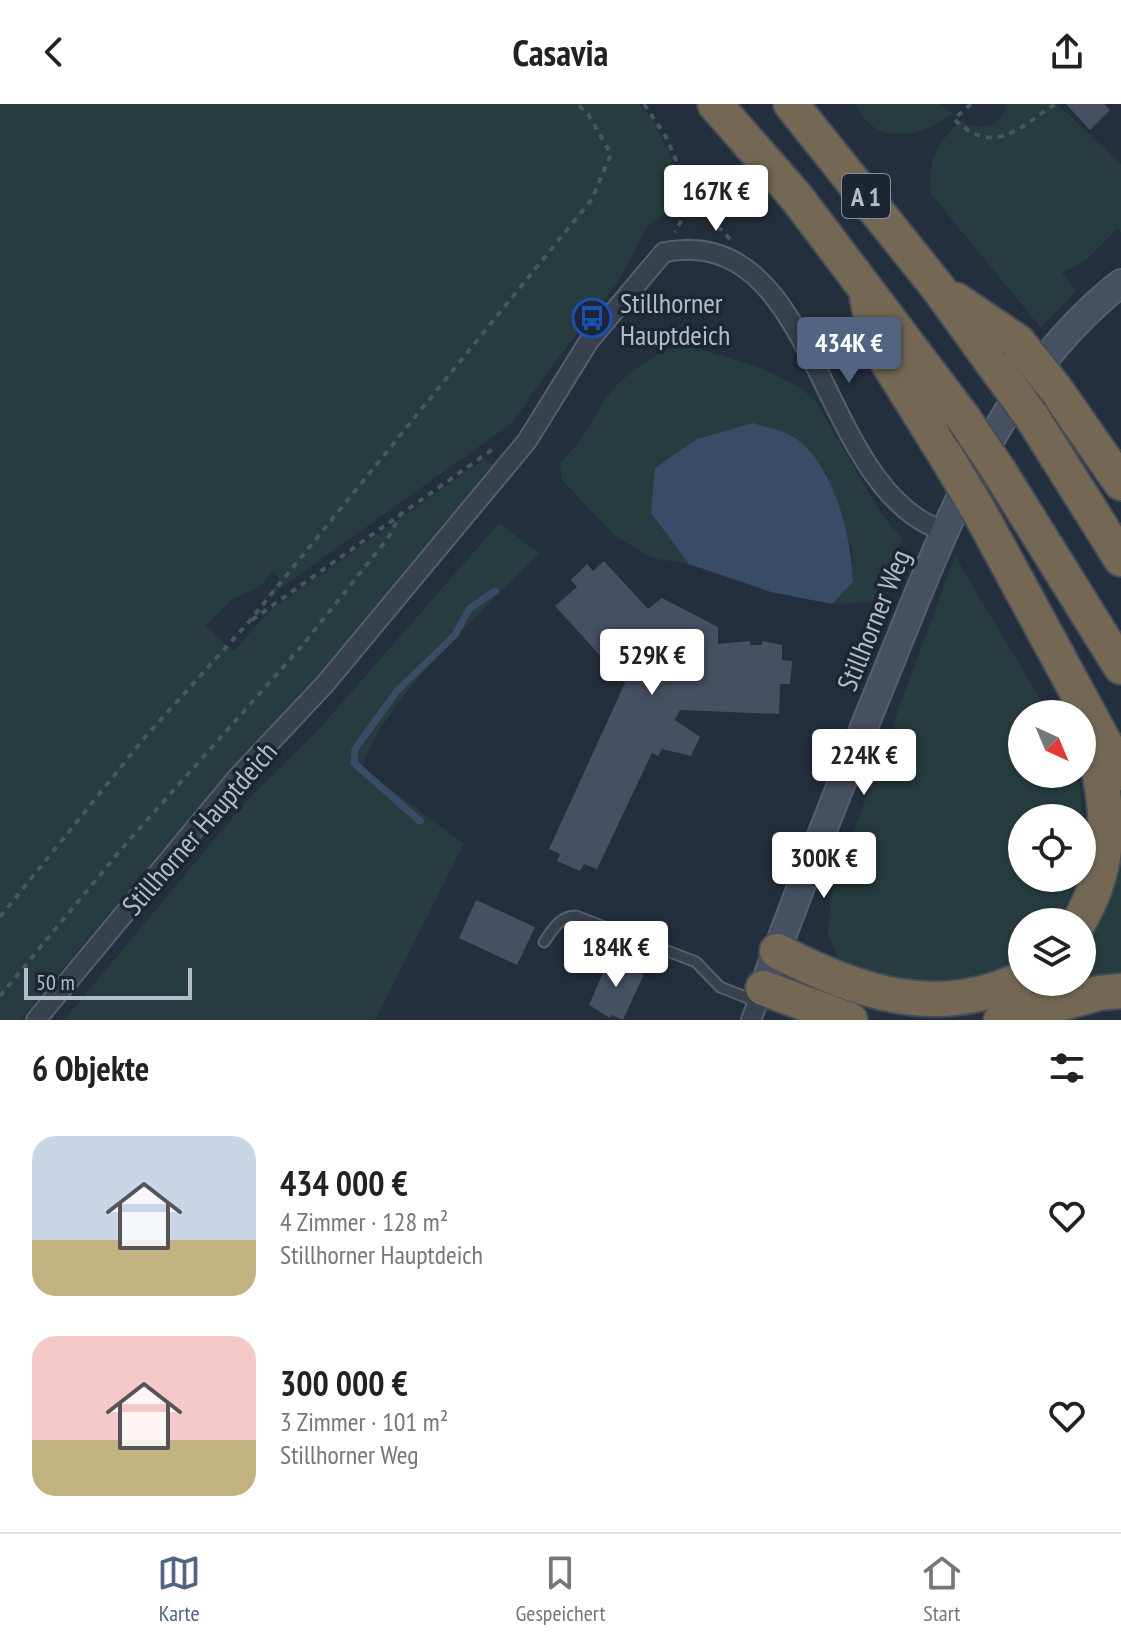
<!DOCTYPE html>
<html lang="de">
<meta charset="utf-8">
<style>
:root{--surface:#fff;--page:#f2f2f2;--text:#222;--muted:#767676;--line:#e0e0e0;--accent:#516482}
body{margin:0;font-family:"PT Sans Narrow",sans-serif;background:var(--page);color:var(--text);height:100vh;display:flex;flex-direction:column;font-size:30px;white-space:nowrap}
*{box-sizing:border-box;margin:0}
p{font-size:26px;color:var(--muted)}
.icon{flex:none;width:44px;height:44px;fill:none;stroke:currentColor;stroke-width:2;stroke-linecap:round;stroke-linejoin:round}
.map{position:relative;height:916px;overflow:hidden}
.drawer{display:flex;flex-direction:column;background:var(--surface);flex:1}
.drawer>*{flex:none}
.needle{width:52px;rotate:136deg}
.controls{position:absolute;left:1008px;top:596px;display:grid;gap:16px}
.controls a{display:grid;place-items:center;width:88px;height:88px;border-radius:50%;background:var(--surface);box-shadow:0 2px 6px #0004;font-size:40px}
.scale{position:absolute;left:24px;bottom:20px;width:168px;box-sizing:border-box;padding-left:8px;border:4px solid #b4bcc9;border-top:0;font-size:22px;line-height:28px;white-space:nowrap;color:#b4bcc9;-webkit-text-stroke:6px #1d2633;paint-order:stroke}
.price{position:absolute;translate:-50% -68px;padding:0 18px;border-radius:8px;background:#fff;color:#222;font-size:26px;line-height:52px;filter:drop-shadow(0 2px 4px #0008)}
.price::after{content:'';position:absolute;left:50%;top:48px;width:24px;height:18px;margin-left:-12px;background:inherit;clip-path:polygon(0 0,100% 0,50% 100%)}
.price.on{background:var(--accent);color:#fff}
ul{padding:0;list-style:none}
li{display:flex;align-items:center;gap:24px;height:200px;padding:0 32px}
li span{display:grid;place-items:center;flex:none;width:224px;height:160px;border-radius:24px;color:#555}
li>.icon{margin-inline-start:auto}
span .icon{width:96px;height:96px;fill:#fffc;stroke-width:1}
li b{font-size:34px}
h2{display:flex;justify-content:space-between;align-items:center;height:96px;padding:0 32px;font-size:34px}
header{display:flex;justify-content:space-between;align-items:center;height:104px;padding:0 32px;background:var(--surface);font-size:36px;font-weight:800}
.dock{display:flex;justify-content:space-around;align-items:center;height:112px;border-top:2px solid var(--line);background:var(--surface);font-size:22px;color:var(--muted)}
.dock a{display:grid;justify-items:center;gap:4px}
.dock .on{color:var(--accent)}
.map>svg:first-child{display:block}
.green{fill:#263c3f}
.water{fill:#394c67}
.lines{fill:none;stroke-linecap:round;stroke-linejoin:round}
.stream{stroke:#394c67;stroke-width:7}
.building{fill:#455162}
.lane-casing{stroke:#565f6c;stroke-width:13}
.street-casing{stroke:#565f6c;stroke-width:22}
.secondary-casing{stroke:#565f6c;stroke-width:30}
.highway-casing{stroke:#434c59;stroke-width:38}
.path{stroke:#44595c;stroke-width:4;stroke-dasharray:6 6;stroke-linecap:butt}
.lane{stroke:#38414e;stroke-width:9}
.street{stroke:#38414e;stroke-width:18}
.secondary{stroke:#465061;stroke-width:26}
.highway{stroke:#746855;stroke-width:34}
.highway-bridge-casing{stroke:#434c59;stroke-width:38;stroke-linecap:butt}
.highway-bridge{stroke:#746855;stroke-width:34}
.labels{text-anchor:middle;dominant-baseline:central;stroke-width:7;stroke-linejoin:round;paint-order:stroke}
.shield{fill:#1d2633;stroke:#878f9c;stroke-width:2}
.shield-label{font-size:26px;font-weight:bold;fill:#b4bcc9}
.poi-label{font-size:28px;fill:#b4bcc9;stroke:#1d2633;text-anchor:start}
.street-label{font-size:28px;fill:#b4bcc9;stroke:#1d2633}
</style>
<header><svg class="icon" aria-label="back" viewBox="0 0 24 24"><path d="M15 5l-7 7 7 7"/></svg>Casavia<svg class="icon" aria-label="share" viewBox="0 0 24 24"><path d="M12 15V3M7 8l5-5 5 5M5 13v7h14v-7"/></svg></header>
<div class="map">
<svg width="1121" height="916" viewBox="0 0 1121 916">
<rect width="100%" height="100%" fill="#242f3e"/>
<g class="green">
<polygon points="0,0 639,0 655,18 687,92 676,108 667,109 648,122 618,178 554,259 512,319 264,496 280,475 272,468 261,482 231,496 205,522 234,547 269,507 486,354 492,361 296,597 219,678 20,916 0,916"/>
<path d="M854 0H940L953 9C935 25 899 38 875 24 867 20 860 7 854 0Z"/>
<path d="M1006 0H1057L1121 60V128L1117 125 1085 157 1062 169 1076 187 1041 224 931 90C927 59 937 39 960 17 978 27 1002 25 1006 0Z"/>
<path d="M683 240 758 263 800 283 817 299 879 407 902 435 879 498 832 500 853 478 852 445 826 367 651 409 689 460 652 454 614 431 562 376 560 359C581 339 591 317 607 293 624 269 656 249 683 240Z"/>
<path d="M499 419 539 449C486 505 385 592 362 664L464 740 375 916H64L249 694 319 625Z"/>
<polygon points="955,452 1049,610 1022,610 1022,670 1075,670 1081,686 1083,743 1082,748 1082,714 1022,714 1022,774 1077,774 1058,818 1022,818 1022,854 1002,867 932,885 855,866 839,855 828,831 831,789"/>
<polygon points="1121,735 1121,872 1082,878 1082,830"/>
</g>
<path class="water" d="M753 319C764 323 778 325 788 330 833 352 852 434 853 478L832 500 771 488 689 460 651 409 655 364 697 335Z"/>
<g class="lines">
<polyline class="stream" points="420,717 354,659 355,645 397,587 455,531 469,505 495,487"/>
</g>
<g class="building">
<polygon points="1066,0 1104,0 1110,6 1090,26"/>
<polygon points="604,457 648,505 662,494 718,523 718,540 750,537 750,541 762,541 762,537 782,541 782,556 792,557 790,580 780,580 779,610 680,606 675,616 700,633 691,652 662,645 658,652 652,649 597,765 584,760 580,767 557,757 560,750 549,745 625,579 555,502 577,483 571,476 587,460 593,467"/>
<polygon points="476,796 535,823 517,861 459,834"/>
<polygon points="609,855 633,862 632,865 644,870 623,916 612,911 610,914 589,901"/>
</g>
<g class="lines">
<defs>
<path id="lane" d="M544 838C553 825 560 812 576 812L696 858 720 883 758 898"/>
<g id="street">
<path d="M36 916 236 675 325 580 527 337 589 237 664 148C673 147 684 145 694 146 820 152 825 389 944 427"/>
<polyline points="751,916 763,884"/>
</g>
<path id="secondary" d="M763 884C801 780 842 677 884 574 942 432 996 277 1121 179"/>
<g id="highway">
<polyline points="715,0 797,94 964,315"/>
<polyline points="791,0 939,185 997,265"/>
<polyline points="867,193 877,241 946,352"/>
<polyline points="956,196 1018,238"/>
<polyline points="1054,283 1121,379"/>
<polyline points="1032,313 1121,455"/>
<polyline points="999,367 1121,563"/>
<polyline points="980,409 1121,669"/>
<path d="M1079 818C1113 759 1111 705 1092 641"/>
<path d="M777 847C858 888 935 916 1022 875"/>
<polyline points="763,884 850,916"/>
<polyline points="1001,916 1099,889 1121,887"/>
</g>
</defs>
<use href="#lane" class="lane-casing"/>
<use href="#street" class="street-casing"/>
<use href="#secondary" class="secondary-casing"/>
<use href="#highway" class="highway-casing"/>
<g class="path">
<polyline points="644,0 666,33 693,96 675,128"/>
<path d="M971 0 954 15C993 53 1018 25 1055 0"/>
<polyline points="693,96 730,135"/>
<polyline points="252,516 493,345"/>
<polyline points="0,813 146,632 247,520 592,95 611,50 588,10 577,0"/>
<polyline points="0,892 124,742 301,543 388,434 403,406"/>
</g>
<use href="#lane" class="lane"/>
<use href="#street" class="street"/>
<use href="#secondary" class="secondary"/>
<use href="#highway" class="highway"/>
<defs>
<g id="highway-bridge">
<polyline points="1018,238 1054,283"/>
<polyline points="997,265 1032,313"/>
<polyline points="964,315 999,367"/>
<polyline points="946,352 980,409"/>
</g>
</defs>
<use href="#highway-bridge" class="highway-bridge-casing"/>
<use href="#highway-bridge" class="highway-bridge"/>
</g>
<defs>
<symbol id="bus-ring" viewBox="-11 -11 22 22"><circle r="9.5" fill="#1d2633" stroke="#1a4fb4" stroke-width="1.5"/><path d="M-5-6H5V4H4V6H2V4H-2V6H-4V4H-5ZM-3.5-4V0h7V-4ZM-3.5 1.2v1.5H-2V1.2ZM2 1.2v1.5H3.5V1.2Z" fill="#1a4fb4"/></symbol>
</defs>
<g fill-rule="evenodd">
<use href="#bus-ring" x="570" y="192" width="44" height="44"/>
</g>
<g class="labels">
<rect class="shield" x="842" y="70" width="48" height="44" rx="6"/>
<g class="shield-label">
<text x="866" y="92">A 1</text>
</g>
<g class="poi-label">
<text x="620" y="198">Stillhorner<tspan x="620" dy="32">Hauptdeich</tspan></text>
</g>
<g class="street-label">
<text transform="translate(873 516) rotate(-68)">Stillhorner Weg</text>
<text transform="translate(199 724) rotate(-49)">Stillhorner Hauptdeich</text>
</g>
</g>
</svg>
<div class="controls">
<a><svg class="needle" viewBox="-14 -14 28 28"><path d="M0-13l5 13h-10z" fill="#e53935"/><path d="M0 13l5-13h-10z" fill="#767676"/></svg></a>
<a><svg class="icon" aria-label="locate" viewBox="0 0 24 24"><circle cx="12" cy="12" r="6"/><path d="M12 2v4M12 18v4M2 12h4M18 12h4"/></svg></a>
<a><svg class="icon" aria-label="layers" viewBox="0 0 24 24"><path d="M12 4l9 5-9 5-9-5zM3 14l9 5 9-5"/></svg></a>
</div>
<div class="scale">50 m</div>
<b class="price" style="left:716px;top:129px">167K €</b>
<b class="price on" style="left:849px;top:281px">434K €</b>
<b class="price" style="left:652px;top:593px">529K €</b>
<b class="price" style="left:864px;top:693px">224K €</b>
<b class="price" style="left:824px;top:796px">300K €</b>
<b class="price" style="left:616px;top:885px">184K €</b>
</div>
<section class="drawer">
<h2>6 Objekte<svg class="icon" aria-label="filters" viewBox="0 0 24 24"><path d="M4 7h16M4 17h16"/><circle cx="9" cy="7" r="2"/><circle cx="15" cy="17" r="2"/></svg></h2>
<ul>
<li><span style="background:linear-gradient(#c9d6e8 65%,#c2b280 0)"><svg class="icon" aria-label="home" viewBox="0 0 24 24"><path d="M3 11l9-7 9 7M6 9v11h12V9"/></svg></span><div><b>434 000 €</b><p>4 Zimmer · 128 m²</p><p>Stillhorner Hauptdeich</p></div><svg class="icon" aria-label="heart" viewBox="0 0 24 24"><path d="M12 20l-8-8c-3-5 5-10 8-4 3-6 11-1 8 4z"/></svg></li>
<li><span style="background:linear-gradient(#f6c9c9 65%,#c2b280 0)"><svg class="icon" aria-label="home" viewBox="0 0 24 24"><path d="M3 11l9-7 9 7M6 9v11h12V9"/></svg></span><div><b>300 000 €</b><p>3 Zimmer · 101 m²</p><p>Stillhorner Weg</p></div><svg class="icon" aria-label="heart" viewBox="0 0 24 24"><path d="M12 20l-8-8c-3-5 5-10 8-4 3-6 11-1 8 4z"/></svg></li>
</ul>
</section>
<nav class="dock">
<a class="on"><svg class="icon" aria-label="map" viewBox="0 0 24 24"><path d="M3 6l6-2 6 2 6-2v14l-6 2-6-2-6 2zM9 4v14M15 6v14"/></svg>Karte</a>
<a><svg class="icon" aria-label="saved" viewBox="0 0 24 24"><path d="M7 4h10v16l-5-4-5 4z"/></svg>Gespeichert</a>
<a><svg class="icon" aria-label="home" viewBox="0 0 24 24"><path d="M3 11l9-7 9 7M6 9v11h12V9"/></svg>Start</a>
</nav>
